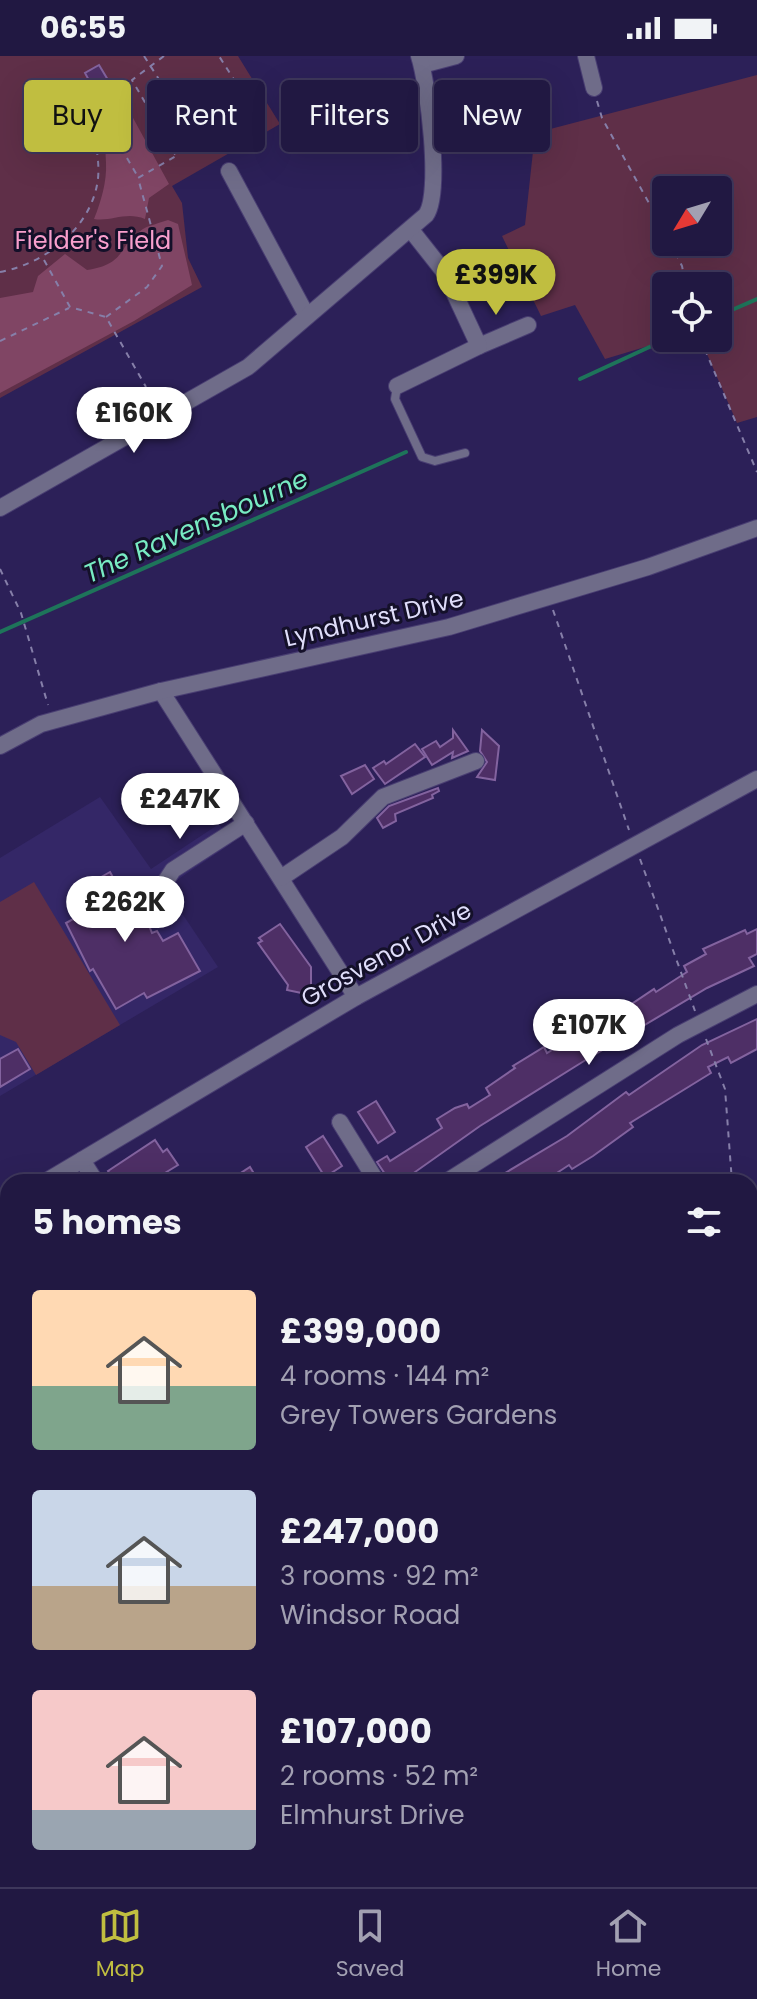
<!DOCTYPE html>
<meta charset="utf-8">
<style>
:root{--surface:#211842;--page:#2d254d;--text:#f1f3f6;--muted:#a2a0b2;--line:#3e375b;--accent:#c0be40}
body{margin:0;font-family:Poppins,sans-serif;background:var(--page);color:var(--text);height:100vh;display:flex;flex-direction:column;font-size:30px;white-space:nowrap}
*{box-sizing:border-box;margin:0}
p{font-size:26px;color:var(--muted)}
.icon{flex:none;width:44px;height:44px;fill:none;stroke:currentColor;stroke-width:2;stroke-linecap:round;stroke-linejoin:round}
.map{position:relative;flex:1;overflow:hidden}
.panel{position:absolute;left:0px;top:1118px;width:758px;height:714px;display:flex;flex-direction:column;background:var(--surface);border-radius:24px 24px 0 0;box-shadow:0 8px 32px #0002,0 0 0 2px var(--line)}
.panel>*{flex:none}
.guide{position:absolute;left:24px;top:24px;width:710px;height:72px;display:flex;gap:16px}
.needle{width:52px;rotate:232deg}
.controls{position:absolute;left:652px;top:120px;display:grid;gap:16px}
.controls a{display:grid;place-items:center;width:80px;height:80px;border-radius:8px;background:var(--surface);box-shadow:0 8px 32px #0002,0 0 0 2px var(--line);font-size:40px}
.price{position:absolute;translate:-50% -68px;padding:0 18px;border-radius:28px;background:#fff;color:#222;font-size:26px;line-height:52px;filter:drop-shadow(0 2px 4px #0008)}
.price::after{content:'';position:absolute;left:50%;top:48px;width:24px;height:18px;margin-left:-12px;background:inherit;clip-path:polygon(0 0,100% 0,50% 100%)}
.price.active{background:var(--accent);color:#111}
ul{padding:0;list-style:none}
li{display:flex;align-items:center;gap:24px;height:200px;padding:0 32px}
li span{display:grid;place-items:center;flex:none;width:224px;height:160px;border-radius:8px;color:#555}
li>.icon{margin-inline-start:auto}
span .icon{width:96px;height:96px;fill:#fffc;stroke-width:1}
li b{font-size:34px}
h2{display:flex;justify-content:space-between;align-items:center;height:96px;padding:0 32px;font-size:34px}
.chip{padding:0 28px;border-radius:8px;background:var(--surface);box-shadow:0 8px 32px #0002,0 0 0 2px var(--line);font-size:28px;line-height:72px}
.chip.active{background:var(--accent);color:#111}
.status{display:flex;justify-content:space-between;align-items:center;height:56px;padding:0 40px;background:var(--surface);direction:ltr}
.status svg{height:22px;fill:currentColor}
.tabs{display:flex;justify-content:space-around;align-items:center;height:112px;border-top:2px solid var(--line);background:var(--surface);font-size:22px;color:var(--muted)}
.tabs a{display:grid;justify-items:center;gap:4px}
.tabs .active{color:var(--accent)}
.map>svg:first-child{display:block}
.built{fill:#342767}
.green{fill:#5f2f48;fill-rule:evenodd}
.forest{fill:#804564}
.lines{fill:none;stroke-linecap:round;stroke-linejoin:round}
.stream{stroke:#1e745a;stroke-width:4}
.building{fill:#4e2f66;stroke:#83639f;stroke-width:2}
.service-casing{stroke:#493e72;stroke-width:10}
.minor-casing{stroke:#493e72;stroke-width:18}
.path{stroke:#867fa9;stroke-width:2;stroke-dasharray:6 6;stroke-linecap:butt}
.service{stroke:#6f6c89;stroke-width:8}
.minor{stroke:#6f6c89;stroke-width:16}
.labels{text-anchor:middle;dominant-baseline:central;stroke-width:6;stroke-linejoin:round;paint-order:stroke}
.park-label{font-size:24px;fill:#f99fcd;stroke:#141029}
.street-label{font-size:24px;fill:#dfddfa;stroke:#141029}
.water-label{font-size:26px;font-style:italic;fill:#78ebc3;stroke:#141029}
</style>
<div class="status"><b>06:55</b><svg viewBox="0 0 49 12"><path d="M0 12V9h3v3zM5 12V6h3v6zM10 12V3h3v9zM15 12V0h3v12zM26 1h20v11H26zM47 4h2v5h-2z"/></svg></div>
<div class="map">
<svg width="757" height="1831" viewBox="0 0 757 1831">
<rect width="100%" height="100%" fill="#2c2058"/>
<polygon class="built" points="100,741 151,813 219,768 232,787 165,832 218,911 0,1040 0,802"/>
<g class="green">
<polygon points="0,0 238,0 280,68 172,130 182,147 188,202 202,231 0,342"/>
<path d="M757 19V361L737 367 700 282H718V230H666V282H675L605 303 575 249 541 260 502 180 525 169 535 77ZM666 134H718V186H666Z"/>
<polygon points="34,826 120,969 36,1019 16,986 0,979 0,846"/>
</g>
<g class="forest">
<path d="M113 46 126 49 169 128 149 142 145 163C126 155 111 166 94 163 101 146 107 125 106 107 106 85 100 72 105 50Z"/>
<path d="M168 164 178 168 192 229 134 265 0 337V242L33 236 38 220 65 198 87 214C128 208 117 189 143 173 150 169 160 167 168 164Z"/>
</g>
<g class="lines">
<g class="stream">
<polyline points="718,260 757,243"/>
<polyline points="580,323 669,282"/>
<polyline points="0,576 406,396"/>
</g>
</g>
<g class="building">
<polygon points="99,9 114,34 99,43 85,17"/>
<polygon points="453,674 468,695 452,702 453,696 432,709 422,693 436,685 440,691 453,682"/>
<polygon points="482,674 499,690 495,724 477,721 487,706 480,695"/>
<polygon points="415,688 425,701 385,728 373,712 384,705 386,708"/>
<polygon points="365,709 374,723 352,738 341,720"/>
<polygon points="438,732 439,735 432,739 433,742 395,758 396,765 383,772 377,762 389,750"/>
<polygon points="110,816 125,843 135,837 152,877 157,875 163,885 178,877 200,915 147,942 144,937 116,953 93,913 90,915 66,867 77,861 72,853 78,850 71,838"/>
<polygon points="280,868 311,911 311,939 287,934 288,929 258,887 262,885 259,882"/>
<polygon points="757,873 757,898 749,902 754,910 707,932 584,1005 480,1070 401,1126 387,1121 377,1106 387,1100 390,1105 442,1072 437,1063 455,1052 467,1048 469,1052 490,1039 486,1032 515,1012 513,1010 544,991 547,997 619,952 621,955 654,933 656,936 687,916 684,910 706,898 703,893 745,874 747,878"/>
<polygon points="757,963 757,993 731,1007 728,1001 708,1011 711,1017 630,1067 633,1071 593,1100 572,1113 569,1109 543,1126 490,1126 567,1080 626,1036 629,1039 702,989"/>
<polygon points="18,993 30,1013 0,1031 0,1003"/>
<polygon points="376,1045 395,1076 378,1087 358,1056"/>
<polygon points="323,1080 342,1110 325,1121 306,1091"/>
<polygon points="155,1084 163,1096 167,1093 178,1109 150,1126 115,1126 108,1115"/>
<polygon points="250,1111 256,1121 248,1126 227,1126"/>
</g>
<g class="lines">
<defs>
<g id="service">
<polyline points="397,331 395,343 422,401 435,405 465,397"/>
<polyline points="152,341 161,360"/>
</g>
<g id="minor">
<polyline points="586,0 594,32"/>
<polyline points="422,9 456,0"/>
<polyline points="229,115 307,260"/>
<polyline points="479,290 528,269"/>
<polyline points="397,330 479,290 445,217 411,174"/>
<path d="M0 452 248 311 426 159C442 137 428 28 419 0"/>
<polyline points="161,635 356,941"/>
<polyline points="0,690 41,668 161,635 449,571 648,511 757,472"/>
<polyline points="281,822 342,781 383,741 476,705"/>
<polyline points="154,843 173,814 246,767"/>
<polyline points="340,1066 377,1126"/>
<polyline points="82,1104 96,1126"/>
<polyline points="45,1126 356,941 757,723"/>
<polyline points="446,1126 678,979 757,938"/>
<polyline points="0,1153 8,1148"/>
<polyline points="750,1218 757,1216"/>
<polyline points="0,1261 8,1279"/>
<polyline points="0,1376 8,1374"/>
<polyline points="750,1662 757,1656"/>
<polyline points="750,1751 753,1749"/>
<polyline points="0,1772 8,1801"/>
<polyline points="14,1824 16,1831"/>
<polyline points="429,1831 437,1824"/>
</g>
</defs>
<use href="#service" class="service-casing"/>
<use href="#minor" class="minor-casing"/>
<g class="path">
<polyline points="144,0 207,98 262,68 219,0"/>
<polyline points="164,0 132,24 176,100 198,84"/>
<polyline points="597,45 602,62 666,178"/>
<polyline points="97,50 138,121"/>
<polyline points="670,186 682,210 686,230"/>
<polyline points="44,204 70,251 106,261 146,331"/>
<path d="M0 216C43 208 88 175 97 129 102 105 92 79 93 54L132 24"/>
<polyline points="106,261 147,231 162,210 138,122 176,100"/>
<polyline points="700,282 757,416"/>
<polyline points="0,285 69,252"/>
<polyline points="0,513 21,557 48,649"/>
<polyline points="553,554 629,774"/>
<polyline points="640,803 695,955"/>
<polyline points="706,983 725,1033 732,1126"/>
<polyline points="750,1338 756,1392 750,1409"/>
<polyline points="750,1515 757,1523"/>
</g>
<use href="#service" class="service"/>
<use href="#minor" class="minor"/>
</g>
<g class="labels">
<g class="park-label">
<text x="93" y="184">Fielder's Field</text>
</g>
<g class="street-label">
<text transform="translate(374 562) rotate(-13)">Lyndhurst Drive</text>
<text transform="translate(386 898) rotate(-29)">Grosvenor Drive</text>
</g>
<g class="water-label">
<text transform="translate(196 470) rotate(-24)">The Ravensbourne</text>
</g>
</g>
</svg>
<div class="controls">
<a><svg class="needle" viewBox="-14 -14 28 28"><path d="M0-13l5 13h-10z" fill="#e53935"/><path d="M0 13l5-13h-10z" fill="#a2a0b2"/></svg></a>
<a><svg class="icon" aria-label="locate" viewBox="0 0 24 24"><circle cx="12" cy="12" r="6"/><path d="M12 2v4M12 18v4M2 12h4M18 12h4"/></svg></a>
</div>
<b class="price active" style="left:496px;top:261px">£399K</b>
<b class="price" style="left:134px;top:399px">£160K</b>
<b class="price" style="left:180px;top:785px">£247K</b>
<b class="price" style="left:125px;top:888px">£262K</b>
<b class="price" style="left:589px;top:1011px">£107K</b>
<div class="guide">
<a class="chip active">Buy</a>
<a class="chip">Rent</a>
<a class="chip">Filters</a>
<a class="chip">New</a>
</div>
<section class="panel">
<h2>5 homes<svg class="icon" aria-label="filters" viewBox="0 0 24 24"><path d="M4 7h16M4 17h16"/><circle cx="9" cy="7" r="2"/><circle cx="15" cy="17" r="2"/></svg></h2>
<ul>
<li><span style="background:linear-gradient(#ffd9b3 60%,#7fa58c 0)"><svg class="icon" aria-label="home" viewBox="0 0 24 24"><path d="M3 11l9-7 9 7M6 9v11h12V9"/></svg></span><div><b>£399,000</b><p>4 rooms · 144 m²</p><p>Grey Towers Gardens</p></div></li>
<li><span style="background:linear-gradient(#c9d6e8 60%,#b9a48a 0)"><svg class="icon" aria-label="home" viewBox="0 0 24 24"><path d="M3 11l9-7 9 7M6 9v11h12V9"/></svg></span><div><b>£247,000</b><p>3 rooms · 92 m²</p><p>Windsor Road</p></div></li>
<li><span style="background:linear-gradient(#f6c9c9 75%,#9aa5b1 0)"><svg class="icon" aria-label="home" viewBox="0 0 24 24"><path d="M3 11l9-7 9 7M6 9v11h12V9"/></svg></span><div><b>£107,000</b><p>2 rooms · 52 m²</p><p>Elmhurst Drive</p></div></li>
</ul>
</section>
</div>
<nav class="tabs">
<a class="active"><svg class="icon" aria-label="map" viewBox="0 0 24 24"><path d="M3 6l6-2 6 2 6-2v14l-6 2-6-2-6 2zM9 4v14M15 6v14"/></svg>Map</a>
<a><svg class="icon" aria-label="saved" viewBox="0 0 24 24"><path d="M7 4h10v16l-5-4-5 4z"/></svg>Saved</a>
<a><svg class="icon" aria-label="home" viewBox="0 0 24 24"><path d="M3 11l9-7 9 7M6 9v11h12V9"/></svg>Home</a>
</nav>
